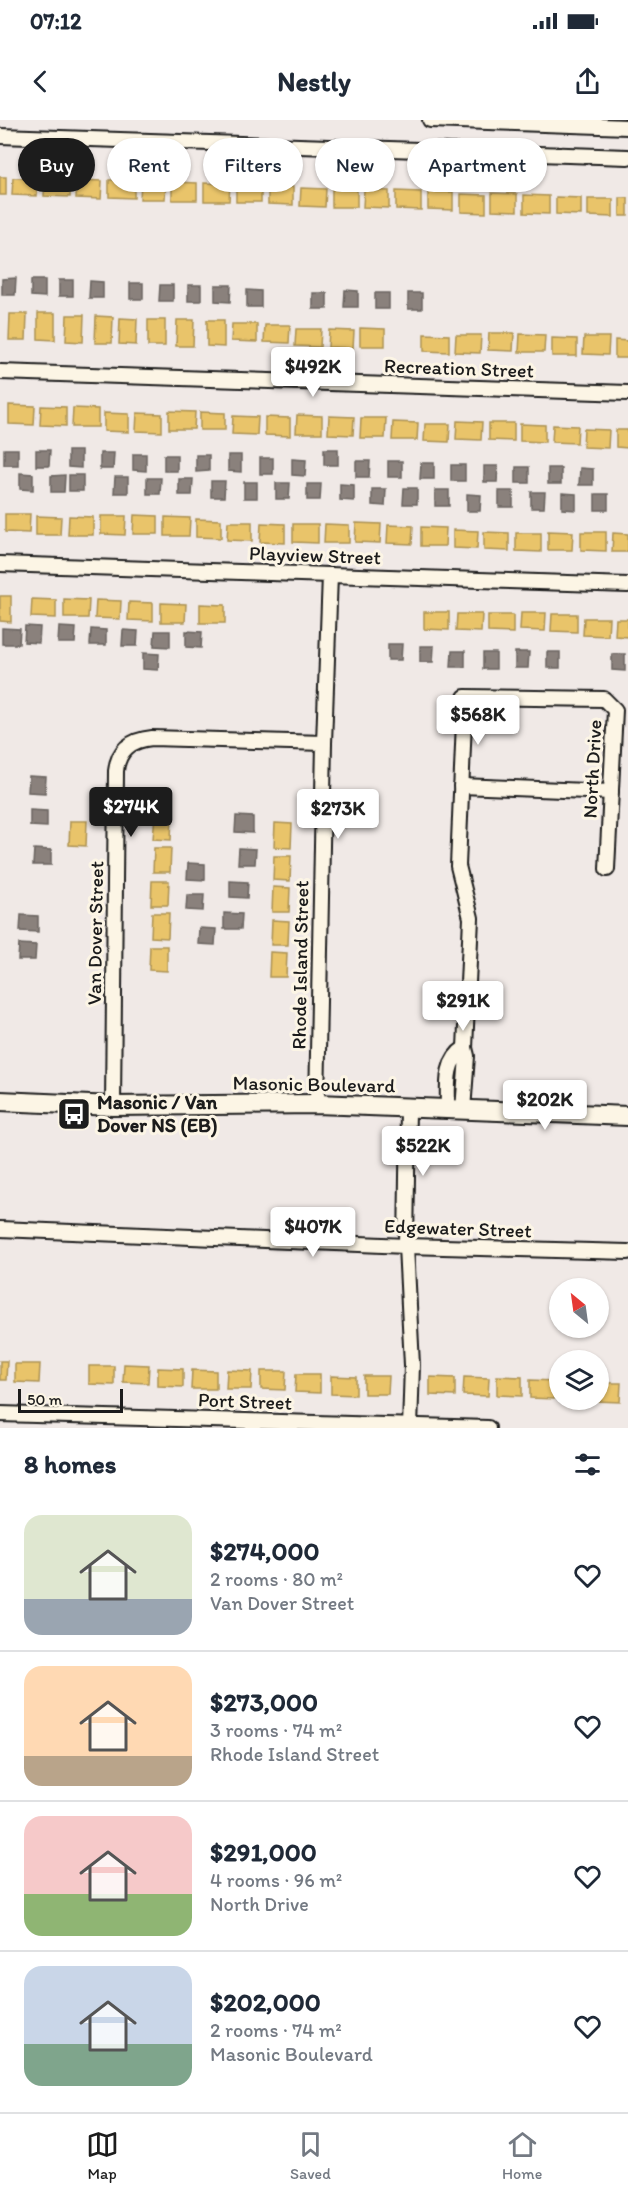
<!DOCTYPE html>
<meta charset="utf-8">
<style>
:root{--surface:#fff;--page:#f2f2f3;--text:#1f2937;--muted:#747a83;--line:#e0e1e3;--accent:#1c1c1c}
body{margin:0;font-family:Itim,sans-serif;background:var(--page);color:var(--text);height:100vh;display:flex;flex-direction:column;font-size:22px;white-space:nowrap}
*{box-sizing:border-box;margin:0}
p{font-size:20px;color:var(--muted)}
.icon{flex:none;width:33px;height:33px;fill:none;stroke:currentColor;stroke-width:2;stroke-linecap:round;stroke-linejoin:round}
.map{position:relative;height:1308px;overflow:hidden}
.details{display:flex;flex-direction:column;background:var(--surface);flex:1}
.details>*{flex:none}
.banner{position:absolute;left:18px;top:18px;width:592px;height:54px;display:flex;gap:12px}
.needle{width:39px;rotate:331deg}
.controls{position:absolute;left:549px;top:1158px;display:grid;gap:12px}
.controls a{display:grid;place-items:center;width:60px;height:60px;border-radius:50%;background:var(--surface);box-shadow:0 2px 4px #0004;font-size:30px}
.scale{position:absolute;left:18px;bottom:15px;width:105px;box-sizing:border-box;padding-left:6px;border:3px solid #1c1c1c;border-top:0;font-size:16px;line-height:21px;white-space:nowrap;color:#1c1c1c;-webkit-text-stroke:4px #fcf5e5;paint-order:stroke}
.price{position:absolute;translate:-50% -51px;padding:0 14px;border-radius:6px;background:#fff;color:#222;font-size:20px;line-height:39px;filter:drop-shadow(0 2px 3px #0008)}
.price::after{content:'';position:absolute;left:50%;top:36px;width:18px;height:14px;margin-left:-9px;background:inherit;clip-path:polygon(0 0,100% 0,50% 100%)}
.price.selected{background:var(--accent);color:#fff}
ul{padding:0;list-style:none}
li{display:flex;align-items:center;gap:18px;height:150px;padding:0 24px}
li+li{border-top:2px solid var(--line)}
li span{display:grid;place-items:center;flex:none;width:168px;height:120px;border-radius:18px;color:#555}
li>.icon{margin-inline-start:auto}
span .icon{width:72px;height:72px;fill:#fffc;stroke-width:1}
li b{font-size:26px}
h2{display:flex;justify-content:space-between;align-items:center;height:72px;padding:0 24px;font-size:26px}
.pill{padding:0 21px;border-radius:27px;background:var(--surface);box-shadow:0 2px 4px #0004;font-size:21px;line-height:54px}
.pill.selected{background:var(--accent);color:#fff}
.status{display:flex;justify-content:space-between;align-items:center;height:42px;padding:0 30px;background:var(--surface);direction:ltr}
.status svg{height:16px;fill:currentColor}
header{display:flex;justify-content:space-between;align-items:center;height:78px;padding:0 24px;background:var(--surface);font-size:27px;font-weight:700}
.tab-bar{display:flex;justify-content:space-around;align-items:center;height:84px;border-top:2px solid var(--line);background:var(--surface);font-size:16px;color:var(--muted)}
.tab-bar a{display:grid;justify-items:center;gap:3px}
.tab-bar .selected{color:var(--accent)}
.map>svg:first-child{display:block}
.homes{fill:#e9c46a;stroke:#ac9253;stroke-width:1.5}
.industry{fill:#8a817c;stroke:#69635f;stroke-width:1.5}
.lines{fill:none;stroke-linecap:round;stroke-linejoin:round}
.minor-casing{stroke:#1c1c1c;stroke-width:18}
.tertiary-casing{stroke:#1c1c1c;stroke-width:22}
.minor{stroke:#fcf5e5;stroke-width:14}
.tertiary{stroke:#fcf5e5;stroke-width:18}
.labels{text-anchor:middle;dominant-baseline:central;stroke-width:6;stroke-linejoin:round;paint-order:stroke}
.street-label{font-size:20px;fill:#1c1c1c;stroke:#fcf5e5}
.poi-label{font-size:20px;font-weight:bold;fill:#1c1c1c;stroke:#fcf5e5;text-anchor:start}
</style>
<div class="status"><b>07:12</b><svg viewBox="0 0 49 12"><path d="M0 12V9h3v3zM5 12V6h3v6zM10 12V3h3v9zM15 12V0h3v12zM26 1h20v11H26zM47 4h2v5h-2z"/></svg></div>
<header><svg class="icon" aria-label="back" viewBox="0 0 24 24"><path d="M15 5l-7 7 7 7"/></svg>Nestly<svg class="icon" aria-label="share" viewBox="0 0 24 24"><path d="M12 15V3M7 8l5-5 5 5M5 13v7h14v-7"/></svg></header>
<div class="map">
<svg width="628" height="1308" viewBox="0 0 628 1308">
<rect width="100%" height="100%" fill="#f0e9e6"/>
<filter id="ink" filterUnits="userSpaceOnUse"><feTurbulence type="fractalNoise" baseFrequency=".0167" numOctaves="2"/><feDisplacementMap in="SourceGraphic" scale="12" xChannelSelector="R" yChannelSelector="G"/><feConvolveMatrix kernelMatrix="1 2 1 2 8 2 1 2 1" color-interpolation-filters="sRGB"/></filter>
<g filter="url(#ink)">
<g class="homes">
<rect x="0" y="57" width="6" height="18"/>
<polygon points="13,58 38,58 37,76 12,75"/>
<polygon points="45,58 70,59 70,77 44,76"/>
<polygon points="77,60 102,61 101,79 76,78"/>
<polygon points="109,60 134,60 134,78 109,77"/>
<polygon points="141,61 166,62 165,79 140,79"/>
<polygon points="172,62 197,63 197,80 172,80"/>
<polygon points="204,63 230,64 229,81 204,81"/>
<polygon points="236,64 261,65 261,82 236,82"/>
<polygon points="268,67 293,67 293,85 268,84"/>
<polygon points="301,68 326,69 325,87 300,86"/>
<polygon points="332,69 357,70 357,87 332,87"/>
<polygon points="364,70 389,71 389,88 363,87"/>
<polygon points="396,71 421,72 421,90 396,89"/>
<polygon points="428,72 453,72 453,90 428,89"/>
<polygon points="492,73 517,74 517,91 492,90"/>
<polygon points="461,74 486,75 486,93 461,92"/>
<polygon points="524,75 549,76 549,94 524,93"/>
<polygon points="556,77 581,78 581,95 556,94"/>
<rect x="620" y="78" width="8" height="18"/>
<polygon points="588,79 613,79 613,97 588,96"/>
<polygon points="38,193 55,193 55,220 38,219"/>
<polygon points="10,194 27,194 26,220 9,220"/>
<polygon points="67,195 84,195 83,222 66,221"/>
<polygon points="96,196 113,197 112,223 95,223"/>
<polygon points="120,198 137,199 136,225 119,224"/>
<rect x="148" y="200" width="17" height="26"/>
<polygon points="177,200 194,200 193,226 176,226"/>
<polygon points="207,200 224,200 224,227 207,226"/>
<polygon points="232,204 257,204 257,222 231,221"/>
<polygon points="265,205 290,205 289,223 264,222"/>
<polygon points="360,208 385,209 385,226 360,226"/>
<polygon points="296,209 321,209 320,227 295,226"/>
<polygon points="329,210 354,211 353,228 328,227"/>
<polygon points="489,213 514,213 513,231 488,230"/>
<polygon points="424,214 449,215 449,232 424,231"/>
<polygon points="520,214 545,215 544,232 519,232"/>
<polygon points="456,215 481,215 480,233 455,232"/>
<polygon points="584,217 609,217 608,235 583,234"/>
<polygon points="552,218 577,219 577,236 552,236"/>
<polygon points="615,220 628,221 628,238 615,238"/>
<polygon points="9,285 35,286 34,305 9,304"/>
<polygon points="41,286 66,287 66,306 40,305"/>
<polygon points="73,288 98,289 98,307 72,307"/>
<polygon points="169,291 195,292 194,309 169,309"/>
<polygon points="200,292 225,293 225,310 200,310"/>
<polygon points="104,293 129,294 129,312 104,311"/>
<polygon points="137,293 162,294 162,312 136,311"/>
<polygon points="297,295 322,296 322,313 296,313"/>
<polygon points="233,296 258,297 257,315 232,314"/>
<polygon points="329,296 354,297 353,315 328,314"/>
<polygon points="265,297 290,298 290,316 265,315"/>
<polygon points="361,298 386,298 385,318 360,318"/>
<polygon points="457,301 482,302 481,320 456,319"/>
<polygon points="393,302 418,303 417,320 392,320"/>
<polygon points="489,303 514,303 514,321 489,320"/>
<polygon points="425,304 450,304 449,322 424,321"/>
<polygon points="520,304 545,305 545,322 520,321"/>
<polygon points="553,305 578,306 577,323 552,322"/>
<polygon points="584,309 609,310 608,328 583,327"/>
<polygon points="616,310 628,310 628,328 616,327"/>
<polygon points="5,394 30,394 29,413 5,412"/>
<polygon points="134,395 158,396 158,414 133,414"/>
<polygon points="36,396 61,397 60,415 36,415"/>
<polygon points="69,396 93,397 93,415 68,415"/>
<polygon points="101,396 126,396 125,415 101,414"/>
<polygon points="165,397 190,398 189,416 165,416"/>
<polygon points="196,399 221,400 221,418 196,417"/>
<polygon points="228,402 252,402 252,421 227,420"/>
<polygon points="261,403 285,404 285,423 260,422"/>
<polygon points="356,403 381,404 380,423 355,422"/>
<polygon points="293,404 318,404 318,423 293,422"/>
<polygon points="325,404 349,405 349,423 324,423"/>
<polygon points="388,405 413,406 412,424 387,423"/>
<polygon points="421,407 446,408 445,426 421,426"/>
<polygon points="453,410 478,411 477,429 453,428"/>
<polygon points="548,411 573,412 572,430 548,430"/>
<polygon points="484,412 509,413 509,431 484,430"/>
<polygon points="581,412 606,412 606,431 581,430"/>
<polygon points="516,413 541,413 541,432 516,431"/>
<polygon points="613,413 628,414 628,432 612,432"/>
<polygon points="0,476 11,476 11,502 0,501"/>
<polygon points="32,479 56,480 56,498 31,497"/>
<polygon points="64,479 89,480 88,498 64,498"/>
<polygon points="96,480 121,481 120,499 95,498"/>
<polygon points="129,482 153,483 153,501 128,500"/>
<polygon points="161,483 186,484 185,502 161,502"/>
<polygon points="200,484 225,485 225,503 200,503"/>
<polygon points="424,492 449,492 449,510 424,509"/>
<polygon points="521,493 546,493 545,511 520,510"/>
<polygon points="457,494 482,494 481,512 456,511"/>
<polygon points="552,494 577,494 577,512 551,511"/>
<polygon points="488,495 513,495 513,513 488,512"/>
<polygon points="584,498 609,498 608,516 583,515"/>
<polygon points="616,499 628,499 628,517 615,516"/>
<polygon points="155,695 172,695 171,720 153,719"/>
<polygon points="70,701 87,701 86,726 69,725"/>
<polygon points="275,703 292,704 291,728 274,727"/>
<polygon points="154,728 171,728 170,752 153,752"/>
<polygon points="274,736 291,736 290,761 273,760"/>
<polygon points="152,761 169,761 168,785 151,785"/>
<polygon points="273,767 290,768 289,792 272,792"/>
<polygon points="152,793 169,793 168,818 151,817"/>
<polygon points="272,800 289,801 288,825 271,825"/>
<polygon points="150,826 167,826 167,851 149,850"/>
<polygon points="270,832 287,833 286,857 269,857"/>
<polygon points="0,1241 7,1241 6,1260 0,1260"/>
<polygon points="15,1244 40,1244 39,1263 15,1262"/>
<polygon points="124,1244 149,1245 148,1263 123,1262"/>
<polygon points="89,1246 114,1246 114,1265 89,1264"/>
<polygon points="158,1248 183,1249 183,1267 158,1266"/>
<polygon points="192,1250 216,1251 216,1269 191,1269"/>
<polygon points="227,1250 252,1251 251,1269 226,1269"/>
<polygon points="261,1251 286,1251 285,1270 261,1269"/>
<polygon points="296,1254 320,1254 320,1273 295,1272"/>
<polygon points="331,1256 356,1257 356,1275 331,1274"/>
<polygon points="364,1256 389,1256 388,1274 364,1274"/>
<polygon points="497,1256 522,1257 522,1276 497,1275"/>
<polygon points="430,1257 455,1258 455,1276 430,1275"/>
<polygon points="464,1257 489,1258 488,1276 463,1275"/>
<polygon points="530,1260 555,1261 554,1279 530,1278"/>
<polygon points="598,1263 621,1263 620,1282 595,1281 598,1280"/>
</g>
<g class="industry">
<polygon points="16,158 15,175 2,175 2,159"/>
<polygon points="31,160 45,160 45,177 31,176"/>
<rect x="59" y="160" width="14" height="16"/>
<polygon points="90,161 103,162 103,178 89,178"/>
<rect x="130" y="163" width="13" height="16"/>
<polygon points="160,165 173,165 173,181 159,181"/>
<rect x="188" y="165" width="13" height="16"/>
<polygon points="215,165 231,165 230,182 215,181"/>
<polygon points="247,170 261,171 261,187 247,187"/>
<polygon points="345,170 358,171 358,187 344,187"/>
<rect x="313" y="173" width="14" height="16"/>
<rect x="375" y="173" width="14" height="16"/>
<rect x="408" y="173" width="14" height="16"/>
<rect x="4" y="329" width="14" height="16"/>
<rect x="324" y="329" width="14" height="16"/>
<polygon points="36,330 50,330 49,346 36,346"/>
<polygon points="68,331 81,331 81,348 68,347"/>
<polygon points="100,333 114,333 113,349 100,349"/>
<polygon points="133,334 146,334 146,351 133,350"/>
<rect x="164" y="335" width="13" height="16"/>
<polygon points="196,335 209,335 209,351 196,352"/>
<polygon points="228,335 241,335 241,352 228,351"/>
<rect x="260" y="338" width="13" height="16"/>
<polygon points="292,339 306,340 305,356 292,355"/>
<polygon points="356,341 370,341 369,357 356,357"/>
<rect x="388" y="341" width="14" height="16"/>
<polygon points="421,343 434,343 434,359 420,359"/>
<rect x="451" y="345" width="14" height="16"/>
<polygon points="484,346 498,346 497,362 484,362"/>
<rect x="516" y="347" width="13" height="16"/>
<rect x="548" y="348" width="13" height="16"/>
<polygon points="580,348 593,349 593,365 579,365"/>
<polygon points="20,353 33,354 33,370 20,369"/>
<polygon points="65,355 64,372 51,372 51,356"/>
<rect x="69" y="355" width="14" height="16"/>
<polygon points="115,357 128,357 128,373 114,373"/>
<polygon points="147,358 161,358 160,374 147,374"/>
<polygon points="179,359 193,359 192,375 179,375"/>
<polygon points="211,361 225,361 224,377 211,377"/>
<rect x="244" y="362" width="13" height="16"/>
<polygon points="276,363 290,363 289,379 276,379"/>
<polygon points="307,364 321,364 320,380 307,380"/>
<polygon points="340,364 354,365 354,381 340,380"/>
<polygon points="404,368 417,368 417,384 403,384"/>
<polygon points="372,369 386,369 385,386 372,385"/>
<rect x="435" y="370" width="14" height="16"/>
<rect x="499" y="371" width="14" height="16"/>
<polygon points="531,372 545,372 544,388 531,388"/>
<polygon points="562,373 576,374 576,390 562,389"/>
<polygon points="467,374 481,375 480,391 467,391"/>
<rect x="595" y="374" width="13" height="16"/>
<polygon points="25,506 40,507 39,523 24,522"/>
<polygon points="59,507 76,508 75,523 58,523"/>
<polygon points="2,508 20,509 19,524 2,524"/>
<polygon points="91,509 106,510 106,525 90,525"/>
<polygon points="123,510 138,511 137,526 122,526"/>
<polygon points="155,511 170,511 170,527 154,526"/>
<polygon points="186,511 202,512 201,528 186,527"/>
<polygon points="388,524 402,524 401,540 388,540"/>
<polygon points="420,526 434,526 433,542 420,542"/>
<polygon points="452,531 465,531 465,547 451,547"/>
<polygon points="515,532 529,532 528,548 515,548"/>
<rect x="547" y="532" width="13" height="16"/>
<polygon points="143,533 159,534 158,550 143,549"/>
<rect x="483" y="533" width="13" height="16"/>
<polygon points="612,534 625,534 625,551 612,550"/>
<polygon points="29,656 46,657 45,673 28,672"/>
<polygon points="30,690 47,691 47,707 30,706"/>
<polygon points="236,696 253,697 253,713 235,712"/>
<polygon points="239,728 256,729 255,744 238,744"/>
<polygon points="34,729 51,730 51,745 33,745"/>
<polygon points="188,743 205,744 205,760 187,759"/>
<polygon points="230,761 248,762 247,778 230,777"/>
<polygon points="187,775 204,775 203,791 186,790"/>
<polygon points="224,793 242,794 241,809 224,809"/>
<polygon points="21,795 38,796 38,812 20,811"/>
<polygon points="199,808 216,809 215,825 198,824"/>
<polygon points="19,824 36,825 35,840 18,840"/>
</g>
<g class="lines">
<defs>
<g id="minor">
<polyline points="430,0 628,7"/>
<polyline points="0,16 628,37"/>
<polyline points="0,252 628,273"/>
<polyline points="0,444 628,465"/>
<polyline points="461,666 611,672"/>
<polyline points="465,928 471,798 458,746 465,577 604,579 615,590 607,749"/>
<polyline points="317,984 324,623 330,455"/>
<path d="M113 986 116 651C118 630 131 620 152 618L324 623"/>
<polyline points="408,988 406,1126 412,1245 410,1308"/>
<path d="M448 989C448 967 444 941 465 928L467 936 463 990"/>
<polyline points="0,1109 406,1126 628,1132"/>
<polyline points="0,1294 488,1308"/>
</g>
<polyline id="tertiary" points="0,981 113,986 317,984 628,996"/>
</defs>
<use href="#minor" class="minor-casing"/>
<use href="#tertiary" class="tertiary-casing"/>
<use href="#minor" class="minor"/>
<use href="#tertiary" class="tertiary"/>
</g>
</g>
<defs>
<symbol id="bus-square" viewBox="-11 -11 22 22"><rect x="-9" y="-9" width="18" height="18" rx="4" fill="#1c1c1c" stroke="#fcf5e5"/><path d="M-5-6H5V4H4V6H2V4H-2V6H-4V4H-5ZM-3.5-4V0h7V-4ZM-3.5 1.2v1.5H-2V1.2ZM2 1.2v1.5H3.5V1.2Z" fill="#fff"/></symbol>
</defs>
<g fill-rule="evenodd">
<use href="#bus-square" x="55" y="975" width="38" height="38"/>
</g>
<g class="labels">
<g class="street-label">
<text transform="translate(459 248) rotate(2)">Recreation Street</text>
<text transform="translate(315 435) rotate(2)">Playview Street</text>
<text transform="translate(592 649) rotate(-87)">North Drive</text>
<text transform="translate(95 813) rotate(-89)">Van Dover Street</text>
<text transform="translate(300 845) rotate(-89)">Rhode Island Street</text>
<text transform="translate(314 964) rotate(1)">Masonic Boulevard</text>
<text transform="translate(458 1108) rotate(2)">Edgewater Street</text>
<text transform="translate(245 1281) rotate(2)">Port Street</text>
</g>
<g class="poi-label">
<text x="97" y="982">Masonic / Van<tspan x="97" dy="23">Dover NS (EB)</tspan></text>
</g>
</g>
</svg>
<div class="controls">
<a><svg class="needle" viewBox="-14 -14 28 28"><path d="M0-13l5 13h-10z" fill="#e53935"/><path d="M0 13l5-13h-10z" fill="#747a83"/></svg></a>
<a><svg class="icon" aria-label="layers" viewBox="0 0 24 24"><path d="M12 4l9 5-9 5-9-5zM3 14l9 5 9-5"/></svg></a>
</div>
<div class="scale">50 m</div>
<b class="price" style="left:313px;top:278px">$492K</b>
<b class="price" style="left:478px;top:626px">$568K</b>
<b class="price selected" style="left:131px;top:718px">$274K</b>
<b class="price" style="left:338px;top:720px">$273K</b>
<b class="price" style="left:463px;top:912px">$291K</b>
<b class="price" style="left:545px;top:1011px">$202K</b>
<b class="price" style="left:423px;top:1057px">$522K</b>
<b class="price" style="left:313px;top:1138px">$407K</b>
<div class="banner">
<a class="pill selected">Buy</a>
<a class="pill">Rent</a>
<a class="pill">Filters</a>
<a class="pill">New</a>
<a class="pill">Apartment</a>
</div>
</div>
<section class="details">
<h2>8 homes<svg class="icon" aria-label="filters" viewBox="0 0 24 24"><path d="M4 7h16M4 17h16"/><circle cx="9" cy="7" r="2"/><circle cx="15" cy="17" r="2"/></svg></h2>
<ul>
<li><span style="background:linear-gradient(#dfe7d0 70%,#9aa5b1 0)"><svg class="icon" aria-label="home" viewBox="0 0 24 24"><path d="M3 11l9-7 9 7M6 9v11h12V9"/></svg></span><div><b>$274,000</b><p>2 rooms · 80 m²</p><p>Van Dover Street</p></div><svg class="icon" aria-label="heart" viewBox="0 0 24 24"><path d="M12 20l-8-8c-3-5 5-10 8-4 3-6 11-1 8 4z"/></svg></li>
<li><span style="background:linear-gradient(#ffd9b3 75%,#b9a48a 0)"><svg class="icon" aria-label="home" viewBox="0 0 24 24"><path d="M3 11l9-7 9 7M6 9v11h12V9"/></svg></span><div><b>$273,000</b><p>3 rooms · 74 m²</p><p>Rhode Island Street</p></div><svg class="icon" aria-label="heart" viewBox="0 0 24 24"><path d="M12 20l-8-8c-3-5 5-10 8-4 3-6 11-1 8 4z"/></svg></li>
<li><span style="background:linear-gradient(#f6c9c9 65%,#8fb573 0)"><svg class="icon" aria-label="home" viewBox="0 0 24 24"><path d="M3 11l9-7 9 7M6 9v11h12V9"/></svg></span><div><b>$291,000</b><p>4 rooms · 96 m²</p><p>North Drive</p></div><svg class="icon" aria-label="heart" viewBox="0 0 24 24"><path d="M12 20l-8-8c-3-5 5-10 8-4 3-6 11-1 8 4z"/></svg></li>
<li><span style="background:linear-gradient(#c9d6e8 65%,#7fa58c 0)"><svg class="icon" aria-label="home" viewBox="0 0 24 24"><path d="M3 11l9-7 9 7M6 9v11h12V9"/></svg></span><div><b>$202,000</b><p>2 rooms · 74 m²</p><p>Masonic Boulevard</p></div><svg class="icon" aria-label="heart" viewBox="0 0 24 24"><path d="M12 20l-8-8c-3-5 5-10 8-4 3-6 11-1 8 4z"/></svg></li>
</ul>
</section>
<nav class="tab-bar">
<a class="selected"><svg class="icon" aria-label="map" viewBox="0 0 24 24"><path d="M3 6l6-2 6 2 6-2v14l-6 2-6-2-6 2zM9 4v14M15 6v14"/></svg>Map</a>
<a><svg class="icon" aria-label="saved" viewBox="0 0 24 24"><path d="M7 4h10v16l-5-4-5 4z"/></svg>Saved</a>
<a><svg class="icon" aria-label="home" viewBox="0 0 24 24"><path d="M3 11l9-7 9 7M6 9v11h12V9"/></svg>Home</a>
</nav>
